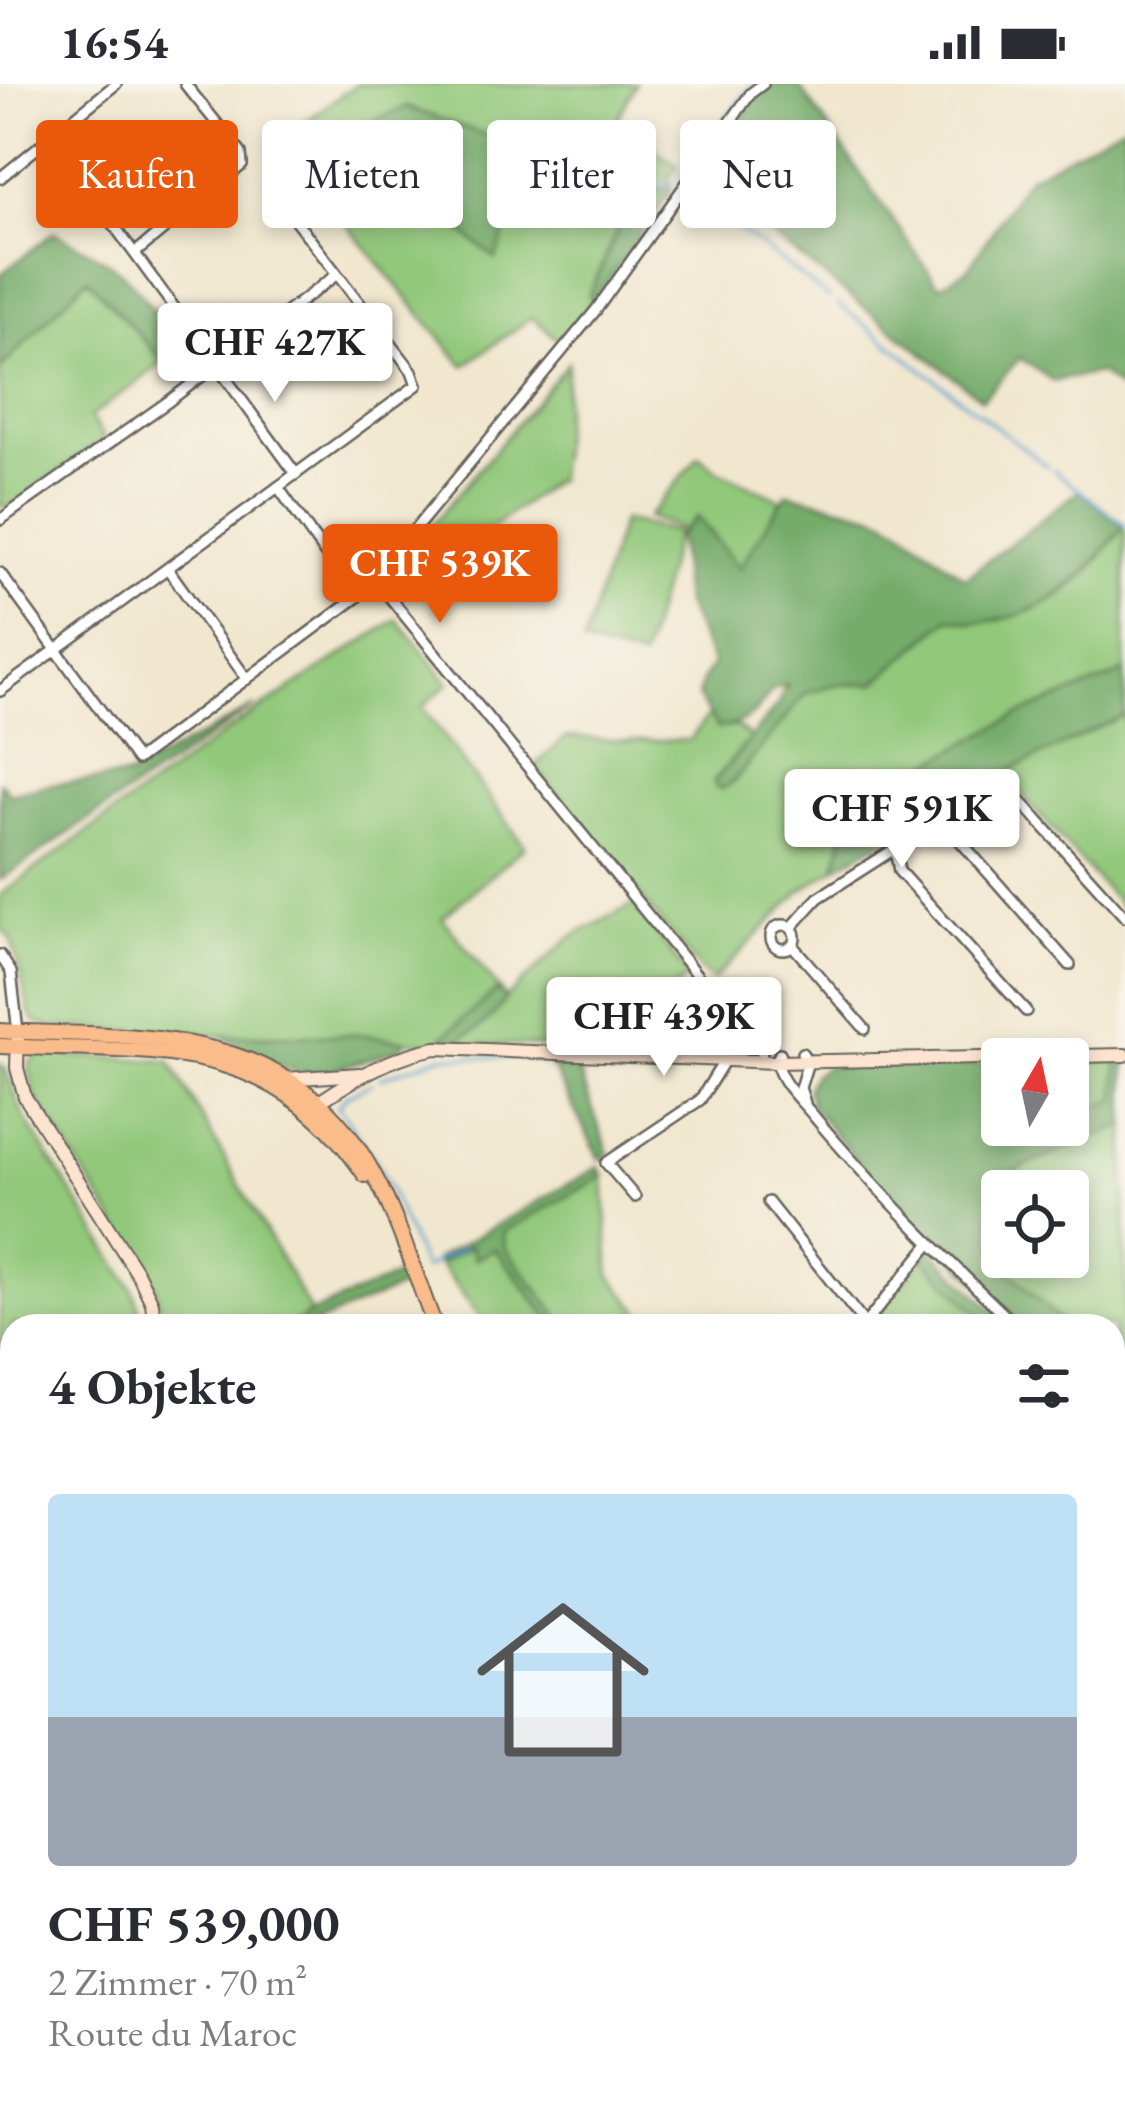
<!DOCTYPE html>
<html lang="de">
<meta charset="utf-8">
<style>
:root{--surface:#fff;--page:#f7f7f7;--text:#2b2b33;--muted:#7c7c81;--line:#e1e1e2;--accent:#ea580c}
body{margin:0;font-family:"EB Garamond",serif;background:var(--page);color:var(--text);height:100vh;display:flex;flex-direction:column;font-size:45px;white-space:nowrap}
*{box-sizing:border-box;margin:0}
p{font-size:39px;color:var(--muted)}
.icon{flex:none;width:66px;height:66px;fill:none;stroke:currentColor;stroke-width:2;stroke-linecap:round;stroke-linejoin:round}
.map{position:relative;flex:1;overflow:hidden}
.side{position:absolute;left:0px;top:1230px;width:1125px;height:807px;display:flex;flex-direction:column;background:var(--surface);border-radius:36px 36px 0 0;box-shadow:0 6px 18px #0003}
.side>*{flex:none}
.guide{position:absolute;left:36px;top:36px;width:1053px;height:108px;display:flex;gap:24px}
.needle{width:78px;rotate:9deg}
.controls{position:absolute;left:981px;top:954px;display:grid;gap:24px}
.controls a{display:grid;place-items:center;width:108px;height:108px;border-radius:12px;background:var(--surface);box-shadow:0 6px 18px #0003;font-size:60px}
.price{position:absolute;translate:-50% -102px;padding:0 27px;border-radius:12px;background:#fff;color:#222;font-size:39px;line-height:78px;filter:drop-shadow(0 3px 6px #0008)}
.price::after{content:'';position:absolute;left:50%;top:72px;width:36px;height:27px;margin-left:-18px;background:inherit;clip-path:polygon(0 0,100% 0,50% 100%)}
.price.selected{background:var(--accent);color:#fff}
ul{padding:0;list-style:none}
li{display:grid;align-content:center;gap:24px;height:636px;padding:0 48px}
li+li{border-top:3px solid var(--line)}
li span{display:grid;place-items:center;height:372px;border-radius:12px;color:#555}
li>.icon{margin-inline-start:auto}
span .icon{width:216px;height:216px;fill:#fffc;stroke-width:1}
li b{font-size:51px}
h2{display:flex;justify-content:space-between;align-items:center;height:144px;padding:0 48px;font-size:51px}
.chip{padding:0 42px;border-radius:12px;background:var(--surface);box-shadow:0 6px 18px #0003;font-size:42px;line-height:108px}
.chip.selected{background:var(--accent);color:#fff}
.status{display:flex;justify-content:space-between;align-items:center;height:84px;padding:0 60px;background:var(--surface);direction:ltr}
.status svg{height:33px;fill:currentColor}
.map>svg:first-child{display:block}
.green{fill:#92c87a;stroke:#57724b;stroke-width:3;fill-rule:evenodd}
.forest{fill:#75ac6a;stroke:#486443;stroke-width:3}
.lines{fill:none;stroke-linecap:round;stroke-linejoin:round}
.stream{stroke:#58a2cf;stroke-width:3}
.street-casing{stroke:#67635b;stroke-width:14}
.secondary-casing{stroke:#67635b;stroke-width:16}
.primary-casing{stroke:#67635b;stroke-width:18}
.street{stroke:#fff;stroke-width:9}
.secondary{stroke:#fde4d0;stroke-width:12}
.primary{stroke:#f9bc8a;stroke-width:14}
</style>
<div class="status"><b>16:54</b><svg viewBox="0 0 49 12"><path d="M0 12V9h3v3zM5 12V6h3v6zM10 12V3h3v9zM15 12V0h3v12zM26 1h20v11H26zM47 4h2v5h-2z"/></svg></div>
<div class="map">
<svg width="1125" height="2035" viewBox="0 0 1125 2035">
<rect width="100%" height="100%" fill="#f7f3e8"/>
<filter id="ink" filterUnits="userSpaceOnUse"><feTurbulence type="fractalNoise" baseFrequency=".00833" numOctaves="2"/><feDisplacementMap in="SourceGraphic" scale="24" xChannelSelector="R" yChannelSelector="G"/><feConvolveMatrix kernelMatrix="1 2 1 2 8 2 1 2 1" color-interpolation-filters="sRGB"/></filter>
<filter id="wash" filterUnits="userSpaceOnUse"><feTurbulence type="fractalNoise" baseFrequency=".004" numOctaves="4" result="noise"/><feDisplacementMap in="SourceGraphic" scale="48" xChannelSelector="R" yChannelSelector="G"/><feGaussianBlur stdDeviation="2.7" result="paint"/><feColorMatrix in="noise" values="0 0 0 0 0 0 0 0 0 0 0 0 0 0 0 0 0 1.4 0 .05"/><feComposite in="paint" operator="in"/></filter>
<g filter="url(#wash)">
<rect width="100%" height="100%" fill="#f1e7cf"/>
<g class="green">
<polygon points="356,0 636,0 616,38 678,82 669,94 671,107 636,103 589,211 594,216 562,259 532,233 464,282 278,58"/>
<polygon points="87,194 164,278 90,333 104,354 14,421 0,423 0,285"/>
<polygon points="568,279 557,395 445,478 422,453"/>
<polygon points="699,372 717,386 782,416 739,484 697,433 683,446 648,433"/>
<polygon points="622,436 677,448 642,575 583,560"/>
<polygon points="1122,445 1125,447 1125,588 1018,631 845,748 835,784 802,806 713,896 701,887 534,682 567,653 626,657 690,656 709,630 717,644 736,642 751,653 714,697 721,705 733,698 806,609 833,601 875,599 949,534 973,539 1032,526 1063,510 1089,487"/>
<polygon points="397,535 449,599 422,623 525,762 442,834 506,914 571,853 635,820 689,893 640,930 669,966 414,958 364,951 222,952 48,942 36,938 30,929 11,855 0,844 0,811 233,643"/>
<polygon points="1125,631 1125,827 1003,690"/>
<polygon points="38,970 170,977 311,1229 292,1242 165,1242 155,1201 35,1012 28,981"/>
<path d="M1125 975V1341L1113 1329V1242H1023L937 1159 812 1023C806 1003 808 995 826 983L1002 979V1041H1068V978ZM1002 1107H1068V1173H1002Z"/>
<polygon points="0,980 5,984 24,1033 132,1204 143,1238 143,1242 12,1242 12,1365 0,1372"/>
<polygon points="604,1092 610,1191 652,1242 566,1242 505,1164 503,1148"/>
<polygon points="471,1161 474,1172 495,1165 555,1242 487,1242 439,1180"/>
<polygon points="923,1174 990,1242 867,1242"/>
<polygon points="772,2025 984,2025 990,2035 777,2035"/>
</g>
<g class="forest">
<polygon points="775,0 798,0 939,202 968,185 1027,94 1125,40 1125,310 1099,289 1053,297 1020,274 982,315 697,93 755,12"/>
<polygon points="406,23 532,67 496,175 341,51"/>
<polygon points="637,102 671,107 594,216 589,212"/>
<path d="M54 148C79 163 108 174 128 195 151 219 164 248 191 268L181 285 164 278 87 194 0 285V191Z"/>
<path d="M1079 407 1124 442C1085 491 1045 537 977 538 968 538 958 534 949 534L875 599 833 601 806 609 733 698 720 705 715 703 714 698 777 622 787 601 772 606C756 630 747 641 717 644L698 613 703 594 713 581 684 517 678 451 697 433 739 484 787 409 877 431 903 445 965 494Z"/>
<polygon points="1125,588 1125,631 994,694 835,784 845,748 915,687 1018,631"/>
<polygon points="255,622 0,796 0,698 11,710 53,700 127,693"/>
<path d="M498 905 505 915C493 938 463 959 437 958Z"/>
<path d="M364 951 405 957 402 964C311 992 308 1006 222 952Z"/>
<polygon points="548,975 575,976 609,1070 600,1075"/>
<polygon points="1125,975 1125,1041 1004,1091 990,1112 992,1158 1001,1179 1065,1242 1023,1242 872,1094 812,1023 807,1005 813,991 826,983 1002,979 1002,1041 1068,1041 1068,1027 1077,1029 1116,1016 1117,976"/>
<polygon points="599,1083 604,1092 503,1148 505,1164 566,1242 555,1242 495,1165 475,1175 471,1162 439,1180 436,1175"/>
<polygon points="931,1165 1009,1242 990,1242 923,1174"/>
<polygon points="399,1191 404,1202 310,1242 292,1242 311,1229"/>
<polygon points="12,1738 12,1897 0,1879 0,1748"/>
<polygon points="100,2025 215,2025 222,2035 107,2035"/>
</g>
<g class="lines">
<g class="stream">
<polyline points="710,52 753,0"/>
<polyline points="679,94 693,73"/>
<polyline points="660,104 674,99"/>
<polyline points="689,107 829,214"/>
<polyline points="838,220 1047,382"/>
<polyline points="1053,386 1125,441"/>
<polyline points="381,994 442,972 551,975"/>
<polyline points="372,999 346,1012 338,1022 382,1087 424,1185 463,1164"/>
</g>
</g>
</g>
<g filter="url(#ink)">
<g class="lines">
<defs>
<g id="street">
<polyline points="50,54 296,390"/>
<polyline points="0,94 116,0"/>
<polyline points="135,169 242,81 241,69 185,0"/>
<polyline points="0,436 169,317 336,191"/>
<polyline points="168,485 247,595"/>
<polyline points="0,489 137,676 356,514 278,403"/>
<polyline points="0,607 417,301 412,287 272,106"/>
<polyline points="954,725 961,758 1070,881"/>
<polyline points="895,765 899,787 1026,927"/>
<circle cx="783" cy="853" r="12"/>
<polyline points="791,844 818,814 999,698 1007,702 1125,833"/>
<polyline points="792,861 865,945"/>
<polyline points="0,871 11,888 18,948"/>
<path d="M780 969 776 978C782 1001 798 1013 813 1031 876 1107 945 1174 1016 1242"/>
<polyline points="802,969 808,978 800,1004 805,1019"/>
<polyline points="762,977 761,955 755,944 700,895 379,500 388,478 596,226 751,9 763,0"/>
<polyline points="635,1113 606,1079 700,1016 726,974"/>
<polyline points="768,1118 865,1240 930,1160"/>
<polyline points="1113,1336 1125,1348"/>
<polyline points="1113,1593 1125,1594"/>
<polyline points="1113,1660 1125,1661"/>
</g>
<g id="secondary">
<polyline points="18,948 17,984 25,1013 139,1192 152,1219 155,1242"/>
<polyline points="285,995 360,990"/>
<path d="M319 1018C355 994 392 972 436 964L776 978 1125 971"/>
<polyline points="0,1384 12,1377"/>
</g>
<g id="primary">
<path d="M0 947C146 954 292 939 373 1089 399 1136 415 1191 435 1242"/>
<path d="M0 962C153 970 268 948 365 1091"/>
<polyline points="758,2025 762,2035"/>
</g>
</defs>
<use href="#street" class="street-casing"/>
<use href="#secondary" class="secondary-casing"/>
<use href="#primary" class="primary-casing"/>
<use href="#street" class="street"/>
<use href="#secondary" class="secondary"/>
<use href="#primary" class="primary"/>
</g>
</g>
</svg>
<div class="controls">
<a><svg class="needle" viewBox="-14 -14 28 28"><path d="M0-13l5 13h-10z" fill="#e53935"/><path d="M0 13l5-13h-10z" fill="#7c7c81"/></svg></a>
<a><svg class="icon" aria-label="locate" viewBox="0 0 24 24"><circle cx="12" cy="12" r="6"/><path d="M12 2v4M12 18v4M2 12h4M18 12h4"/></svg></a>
</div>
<b class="price" style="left:275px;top:321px">CHF 427K</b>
<b class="price selected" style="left:440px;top:542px">CHF 539K</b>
<b class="price" style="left:902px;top:787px">CHF 591K</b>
<b class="price" style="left:664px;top:995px">CHF 439K</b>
<div class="guide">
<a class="chip selected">Kaufen</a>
<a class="chip">Mieten</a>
<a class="chip">Filter</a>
<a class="chip">Neu</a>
</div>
<section class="side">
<h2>4 Objekte<svg class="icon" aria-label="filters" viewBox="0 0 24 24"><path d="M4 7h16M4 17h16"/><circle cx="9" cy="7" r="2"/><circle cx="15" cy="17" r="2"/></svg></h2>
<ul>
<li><span style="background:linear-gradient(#bfe0f5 60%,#9aa5b1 0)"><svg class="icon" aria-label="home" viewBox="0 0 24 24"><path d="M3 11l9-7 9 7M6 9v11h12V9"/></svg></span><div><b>CHF 539,000</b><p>2 Zimmer · 70 m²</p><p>Route du Maroc</p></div></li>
</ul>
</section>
</div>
